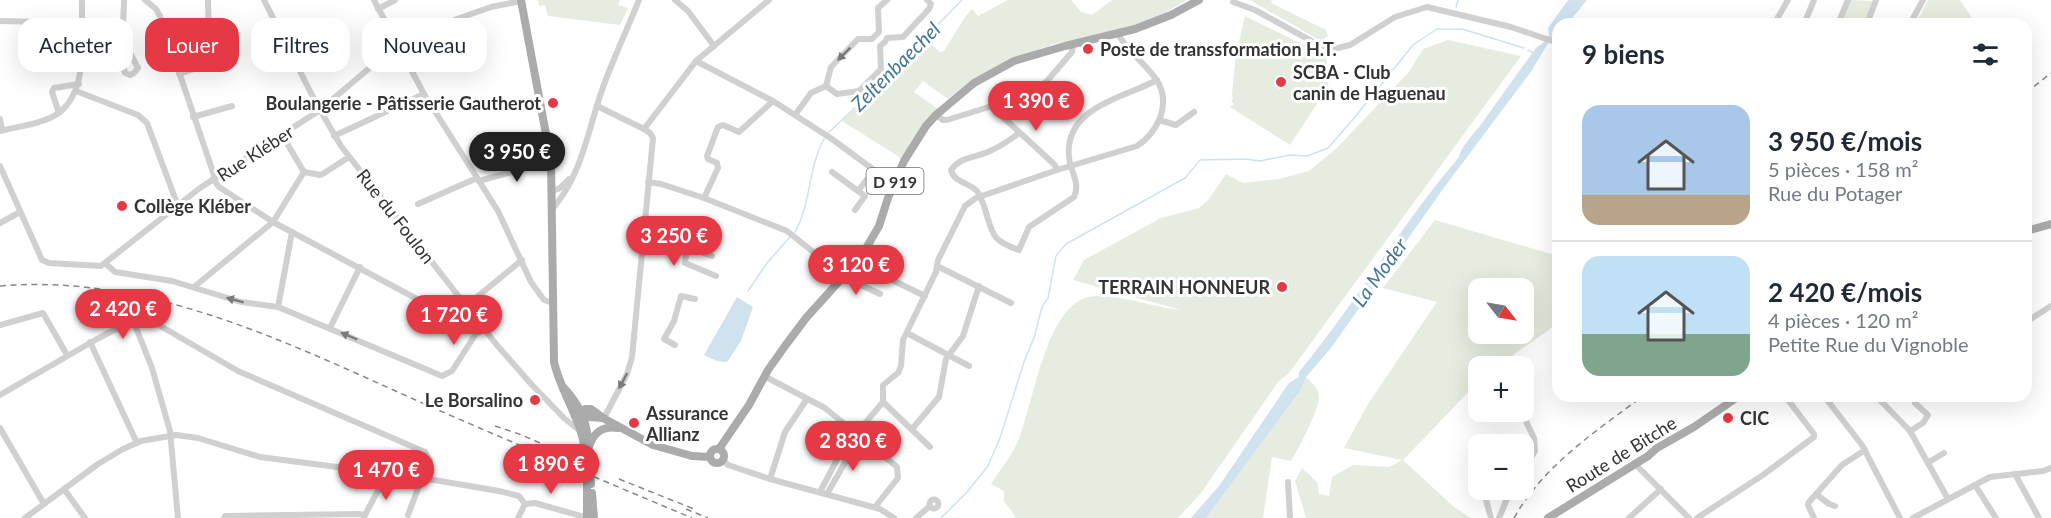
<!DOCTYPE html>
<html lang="fr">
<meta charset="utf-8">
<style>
:root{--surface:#fff;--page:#f2f2f3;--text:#1f2937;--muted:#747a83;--line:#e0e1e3;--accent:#e63946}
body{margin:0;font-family:Lato,sans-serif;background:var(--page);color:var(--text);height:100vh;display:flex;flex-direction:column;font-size:22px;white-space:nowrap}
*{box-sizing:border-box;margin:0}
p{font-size:20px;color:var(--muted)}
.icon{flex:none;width:33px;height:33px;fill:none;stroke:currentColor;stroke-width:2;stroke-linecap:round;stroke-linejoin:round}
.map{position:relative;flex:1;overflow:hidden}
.drawer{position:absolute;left:1552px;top:18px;width:480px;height:384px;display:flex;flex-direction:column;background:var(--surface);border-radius:18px;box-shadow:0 6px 24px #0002}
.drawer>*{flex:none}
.hud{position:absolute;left:18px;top:18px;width:570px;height:54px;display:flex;gap:12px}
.needle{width:39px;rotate:121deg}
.tools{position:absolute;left:1468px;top:278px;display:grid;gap:12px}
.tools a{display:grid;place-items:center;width:66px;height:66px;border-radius:12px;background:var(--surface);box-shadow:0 6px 24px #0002;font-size:30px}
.price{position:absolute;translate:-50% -51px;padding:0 14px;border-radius:21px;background:var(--accent);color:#fff;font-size:20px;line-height:39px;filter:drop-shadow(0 2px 3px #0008)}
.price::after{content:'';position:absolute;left:50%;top:36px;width:18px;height:14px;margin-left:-9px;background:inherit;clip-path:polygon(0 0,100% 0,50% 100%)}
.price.on{background:#222;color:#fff}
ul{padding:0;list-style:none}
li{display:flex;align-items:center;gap:18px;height:150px;padding:0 30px}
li+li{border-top:2px solid var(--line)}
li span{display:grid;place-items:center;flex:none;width:168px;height:120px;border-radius:18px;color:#555}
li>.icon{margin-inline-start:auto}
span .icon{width:72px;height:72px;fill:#fffc;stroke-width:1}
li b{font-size:26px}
h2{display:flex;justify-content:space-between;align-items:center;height:72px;padding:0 30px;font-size:26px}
.chip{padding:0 21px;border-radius:18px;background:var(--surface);box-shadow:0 6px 24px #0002;font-size:21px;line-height:54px}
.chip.on{background:var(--accent);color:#fff}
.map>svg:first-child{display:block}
.green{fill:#e6ecdf;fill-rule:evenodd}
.water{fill:#cfe2ee}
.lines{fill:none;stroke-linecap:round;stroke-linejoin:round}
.stream{stroke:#cfe2ee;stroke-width:1.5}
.minor{stroke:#d0d0d0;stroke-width:6}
.major{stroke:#ababab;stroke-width:8}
.rail{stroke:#888;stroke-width:1.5;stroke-dasharray:6 4.5;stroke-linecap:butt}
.major-bridge{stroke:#ababab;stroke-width:8}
.oneway{fill:#7a7a7a}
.poi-dot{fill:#e63946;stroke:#fff;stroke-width:2}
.labels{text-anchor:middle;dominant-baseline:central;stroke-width:6;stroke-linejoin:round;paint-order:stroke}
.shield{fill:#fff;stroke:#707070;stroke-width:1.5}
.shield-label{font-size:16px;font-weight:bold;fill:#333}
.poi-label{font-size:18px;font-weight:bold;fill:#333;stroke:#fff;text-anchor:start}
.street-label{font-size:18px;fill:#333;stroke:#fff}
.water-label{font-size:20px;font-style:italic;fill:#3f7597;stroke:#fff}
</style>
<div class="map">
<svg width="2051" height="518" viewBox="0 0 2051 518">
<rect width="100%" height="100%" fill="#fff"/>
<g class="green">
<polygon points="538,0 620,0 618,5 628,8 620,25 548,16 545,5 539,6"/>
<path d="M1008 0H1071L1081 12 1092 15 1112 0H1187L1163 14 1135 26 1050 45V46C1011 57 979 72 948 99L923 81 914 92 938 109 925 123 900 164 901 158 842 121 925 39 940 52 944 51 965 17 972 9 978 16Z"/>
<polygon points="1250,0 1272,0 1271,3 1326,30 1328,36 1321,41"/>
<polygon points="1850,0 1871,1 1873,4 1864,24 1850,24 1843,21 1842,18"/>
<polygon points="1928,0 1960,0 1976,24 1919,24 1918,19"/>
<polygon points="1245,16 1326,56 1329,77 1328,87 1290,145 1230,107 1234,104 1231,101 1233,99 1232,94 1236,54"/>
<path d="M1448 40 1521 56 1289 373 1278 382 1201 493 1178 518H1016L1004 501V491L991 484C1000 470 1012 456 1018 441 1034 404 1044 313 1085 298 1108 290 1156 308 1181 310L1073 280 1084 260 1161 218 1199 208 1209 199 1226 174 1243 183 1279 179 1309 171 1337 148 1409 72 1423 49Z"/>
<path d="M1435 220 1558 256V325H1556L1497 366H1479V381L1403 460 1454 507 1471 518H1306L1295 481 1302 468 1317 482 1319 494 1329 496 1332 477 1353 465 1389 467 1402 460 1344 448 1368 404 1437 302 1383 288ZM1479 288H1524V333H1479Z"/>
<path d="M1306 377C1312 383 1319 389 1319 397 1319 410 1298 450 1291 461L1272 457 1263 518H1206L1301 390Z"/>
</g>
<g class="water">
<path d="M1568 0H1587C1579 9 1571 24 1558 24L1557 36 1552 37 1530 73 1443 189 1331 348 1306 377 1301 390 1206 518H1191L1219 486 1289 383 1299 377V372C1356 303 1401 225 1459 157 1460 148 1476 131 1482 123 1500 98 1518 72 1537 47L1543 43 1549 35 1548 28Z"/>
<polygon points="737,297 753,307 741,341 727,362 717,361 704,355"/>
</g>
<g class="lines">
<g class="stream">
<polyline points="1456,7 1458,0"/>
<polyline points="1528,50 1534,53"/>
<polyline points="828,133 870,94 962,0"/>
<path d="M795 232C812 202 807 170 824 139"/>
<polyline points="748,291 767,263 790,237"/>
<polyline points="941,518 967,492 988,466 1000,438 1025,359 1034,338 1042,307 1048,298 1056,256 1066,244 1185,178 1200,160 1246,159 1260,161 1290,155 1307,156 1328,148 1355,117 1413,45 1437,29 1462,29 1524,48"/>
</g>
<g class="minor">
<polyline points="145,0 156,9 160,16 215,178"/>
<polyline points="264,0 316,103 341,146 496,344 532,385 565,419 579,430"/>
<polyline points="374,0 424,94 498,211 531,282 544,300 553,303"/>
<polyline points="675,0 688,11 714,46"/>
<polyline points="1233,2 1255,10 1317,44 1334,49 1350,45 1395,17 1427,7 1511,27 1558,43"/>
<polyline points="378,9 395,0"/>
<polyline points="0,21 81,23"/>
<polyline points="1774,24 1788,0"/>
<polyline points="1804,24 1814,0"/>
<polyline points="1844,24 1840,19 1848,0"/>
<polyline points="1867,24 1876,0"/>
<polyline points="1910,24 1923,0"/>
<path d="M81 46 123 47 128 49 138 68 134 73 130 75 125 73C119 51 124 23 124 0"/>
<polyline points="696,61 773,101 832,139 893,184"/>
<polyline points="179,74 209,64 214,59 215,56 209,40 208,0"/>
<polyline points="826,86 837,94 859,91 881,69 880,46 885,42 887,38 903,37 929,9 931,4 927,0"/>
<polyline points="826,86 831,67 858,39 872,39 879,32 878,8 887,0"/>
<polyline points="76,91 138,115 147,123 178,206"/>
<polyline points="597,106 644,129 650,133 653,138 632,357 627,374 604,418"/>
<polyline points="991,106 1055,165 1057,170"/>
<polyline points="59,113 52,92 54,88 79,84"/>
<polyline points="795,115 811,93 826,86"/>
<polyline points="936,115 943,120 947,120 1021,97 1035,90 1047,81 1072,52 1073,44"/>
<polyline points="193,117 232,106"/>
<polyline points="0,119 2,130"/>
<polyline points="1159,120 1176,125 1194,112"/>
<polyline points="644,129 696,61 769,0"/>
<path d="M0 131C16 127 35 125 50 118 91 100 81 38 82 0"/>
<path d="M1019 133C1010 140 1001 146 990 151 976 158 961 156 951 170 954 182 967 182 976 190 980 194 982 201 984 206 993 234 990 240 1019 250L1029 227 1074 197C1081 182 1070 172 1069 157 1064 107 1124 98 1157 80"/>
<polyline points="334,136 424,94"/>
<polyline points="0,166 42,260 49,263 101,266 200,188 320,110 373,65 457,19 491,7 521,1"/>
<polyline points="304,172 321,175 349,157"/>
<polyline points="832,172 858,191 874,170"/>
<polyline points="213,179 219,187 273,222 479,332"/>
<polyline points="479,181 551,161"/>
<polyline points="648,182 661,184 704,198 787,231 846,278 880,294"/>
<polyline points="553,191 560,188 569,179"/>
<polyline points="704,198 718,168 717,163 708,159 707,156 718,127 723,125 739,132 773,101"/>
<polyline points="418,204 477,178"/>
<path d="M553 208C582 175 588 130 602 90 613 59 627 30 639 0"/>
<polyline points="855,210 865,196 858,191"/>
<polyline points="0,223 20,212"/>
<polyline points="643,238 684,249 686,255 685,263 716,276"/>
<polyline points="679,244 712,256"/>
<polyline points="105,263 115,272 172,281 241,302 278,307 290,312 442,376 452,371 477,332"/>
<polyline points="857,263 925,296"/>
<polyline points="937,266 1011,303"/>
<polyline points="194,287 273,222 304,172 282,135"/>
<polyline points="466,306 522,260"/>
<polyline points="278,307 292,232"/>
<polyline points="133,320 152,368 170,431 178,518"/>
<polyline points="2026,322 2051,306"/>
<polyline points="0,325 43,313 67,355"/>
<polyline points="330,328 360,267"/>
<polyline points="907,333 969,366"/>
<polyline points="90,342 137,443"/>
<polyline points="675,345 664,339 674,321 681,296 695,299"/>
<polyline points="764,376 825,408 897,467 898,478 875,507"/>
<polyline points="0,395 97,339 137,318 145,317 238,371 425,452 430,460 426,478"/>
<polyline points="1824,396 1862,445 1900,518"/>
<polyline points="1876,396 1910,431 1948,499"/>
<polyline points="883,402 930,447"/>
<polyline points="1521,411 1534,438 1535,451 1524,469"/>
<polyline points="0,428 44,504"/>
<polyline points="912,429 939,397 946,359 963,336 979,286"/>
<polyline points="1910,431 1923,423 1928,415 1915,403"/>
<polyline points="723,460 728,465 770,479 880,509 894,518"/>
<polyline points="1929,462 1944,453"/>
<polyline points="1635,464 1689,518"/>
<polyline points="2015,474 2039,518"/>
<polyline points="770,479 785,432 807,399"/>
<polyline points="1474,479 1479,484"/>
<polyline points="1288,482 1290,518"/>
<polyline points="1975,485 1996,518"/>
<polyline points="64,489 85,518"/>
<polyline points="1483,489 1491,518"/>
<path d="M820 492 842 450 883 402V385L898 373 901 366 903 340 936 272 938 260 965 206 976 198 1057 170 1137 146C1148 139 1155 130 1160 118 1175 77 1133 63 1118 34"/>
<polyline points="827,494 847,459 863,439"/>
<polyline points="1816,494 1829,504 1835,506"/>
<circle cx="934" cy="504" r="4.5"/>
<polyline points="525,504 535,503 588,518"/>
<polyline points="408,515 422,478"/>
<polyline points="364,517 387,473"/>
<polyline points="25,518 98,464 123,449 141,441 176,435 198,438 260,457 422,478 499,491 519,496 525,504"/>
<polyline points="224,518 225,516 358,514 365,515"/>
<polyline points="518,518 525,504"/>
<polyline points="916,518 930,506"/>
<polyline points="1499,518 1511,489"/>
<polyline points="1629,518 1661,489"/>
<polyline points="1697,518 1763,475 1814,437 1814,434 1785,396"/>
<polyline points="1814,518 1808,505 1809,502 1842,465 1865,450"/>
<polyline points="1913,518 1990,477 2043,471 2051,468"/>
</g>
<g class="major">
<path d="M521 0 551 161 554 362C561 393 582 420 585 452"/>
<polyline points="2026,231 2051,224"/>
<path d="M564 388C581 406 588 424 589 450"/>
<polyline points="579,413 585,409 591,409 603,418"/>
<polyline points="575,416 603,418 653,445 692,456 710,457"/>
<path d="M590 444C595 431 604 426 618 428"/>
<circle cx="717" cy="456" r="7"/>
<polyline points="719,449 749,405 768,370 785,346 806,318 861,257 879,226 888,198 904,161 926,126 936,115 974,83 1014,61 1065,46 1135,29 1171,15 1199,0"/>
<polyline points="587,481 587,518"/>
<polyline points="592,493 594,518"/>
<polyline points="1548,518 1648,456 1657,448 1694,427 1739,396"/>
</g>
<g class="rail">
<polyline points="2026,93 2051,73"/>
<path d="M0 286C152 273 294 346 429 406 516 444 604 481 692 518"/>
<polyline points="495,426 519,434 585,462"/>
<polyline points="619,479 694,509"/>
<polyline points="686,509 708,518"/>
<path d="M1514 518C1544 465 1595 432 1643 396"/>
</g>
<polyline class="major-bridge" points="589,454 591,484"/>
</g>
<defs><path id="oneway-solid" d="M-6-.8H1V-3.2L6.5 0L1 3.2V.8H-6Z" transform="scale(1.5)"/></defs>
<g class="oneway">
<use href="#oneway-solid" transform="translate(844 54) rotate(135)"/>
<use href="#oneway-solid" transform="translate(235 300) rotate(-165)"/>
<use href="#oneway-solid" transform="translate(349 336) rotate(-157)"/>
<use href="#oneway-solid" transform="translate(623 381) rotate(118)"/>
</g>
<g class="poi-dot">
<circle cx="1088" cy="49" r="6"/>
<circle cx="1281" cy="82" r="6"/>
<circle cx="553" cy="103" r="6"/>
<circle cx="122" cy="206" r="6"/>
<circle cx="1282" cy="287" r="6"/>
<circle cx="535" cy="400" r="6"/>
<circle cx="1728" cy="418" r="6"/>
<circle cx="634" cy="423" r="6"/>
</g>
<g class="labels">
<rect class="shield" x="866.5" y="168" width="57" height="26" rx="4.5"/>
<g class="shield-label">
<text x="895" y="181">D 919</text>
</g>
<g class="poi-label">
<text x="1100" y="49">Poste de transsformation H.T.</text>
<text x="1293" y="72">SCBA - Club<tspan x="1293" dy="21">canin de Haguenau</tspan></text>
<text x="541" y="103" text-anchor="end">Boulangerie - Pâtisserie Gautherot</text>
<text x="134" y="206">Collège Kléber</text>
<text x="1270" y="287" text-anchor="end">TERRAIN HONNEUR</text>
<text x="523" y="400" text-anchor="end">Le Borsalino</text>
<text x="646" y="413">Assurance<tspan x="646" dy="21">Allianz</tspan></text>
<text x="1740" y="418">CIC</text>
</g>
<g class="street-label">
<text transform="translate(255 153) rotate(-33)">Rue Kléber</text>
<text transform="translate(396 216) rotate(52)">Rue du Foulon</text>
<text transform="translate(1621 454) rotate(-32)">Route de Bitche</text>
</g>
<g class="water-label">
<text transform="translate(895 66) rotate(-45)">Zeltenbaechel</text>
<text transform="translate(1379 272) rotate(-54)">La Moder</text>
</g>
</g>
</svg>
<div class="tools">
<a><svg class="needle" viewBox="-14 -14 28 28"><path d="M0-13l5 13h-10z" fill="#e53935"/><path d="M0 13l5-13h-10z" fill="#747a83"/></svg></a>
<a>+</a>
<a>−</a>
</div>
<b class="price" style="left:1036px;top:132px">1 390 €</b>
<b class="price on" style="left:517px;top:183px">3 950 €</b>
<b class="price" style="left:674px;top:267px">3 250 €</b>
<b class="price" style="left:856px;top:296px">3 120 €</b>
<b class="price" style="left:123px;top:340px">2 420 €</b>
<b class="price" style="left:454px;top:346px">1 720 €</b>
<b class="price" style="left:853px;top:472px">2 830 €</b>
<b class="price" style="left:551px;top:495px">1 890 €</b>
<b class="price" style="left:386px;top:501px">1 470 €</b>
<div class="hud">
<a class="chip">Acheter</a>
<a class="chip on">Louer</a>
<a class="chip">Filtres</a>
<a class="chip">Nouveau</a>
</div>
<section class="drawer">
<h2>9 biens<svg class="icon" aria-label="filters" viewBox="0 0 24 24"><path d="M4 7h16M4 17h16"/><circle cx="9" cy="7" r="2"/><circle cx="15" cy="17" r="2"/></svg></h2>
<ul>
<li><span style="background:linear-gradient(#a9c7e8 75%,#b9a48a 0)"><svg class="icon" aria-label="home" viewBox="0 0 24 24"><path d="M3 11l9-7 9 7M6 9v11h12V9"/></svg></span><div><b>3 950 €/mois</b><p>5 pièces · 158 m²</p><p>Rue du Potager</p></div></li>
<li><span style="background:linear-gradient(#bfe0f5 65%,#7fa58c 0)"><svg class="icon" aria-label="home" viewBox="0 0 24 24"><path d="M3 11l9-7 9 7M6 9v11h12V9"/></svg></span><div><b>2 420 €/mois</b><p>4 pièces · 120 m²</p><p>Petite Rue du Vignoble</p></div></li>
</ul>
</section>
</div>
